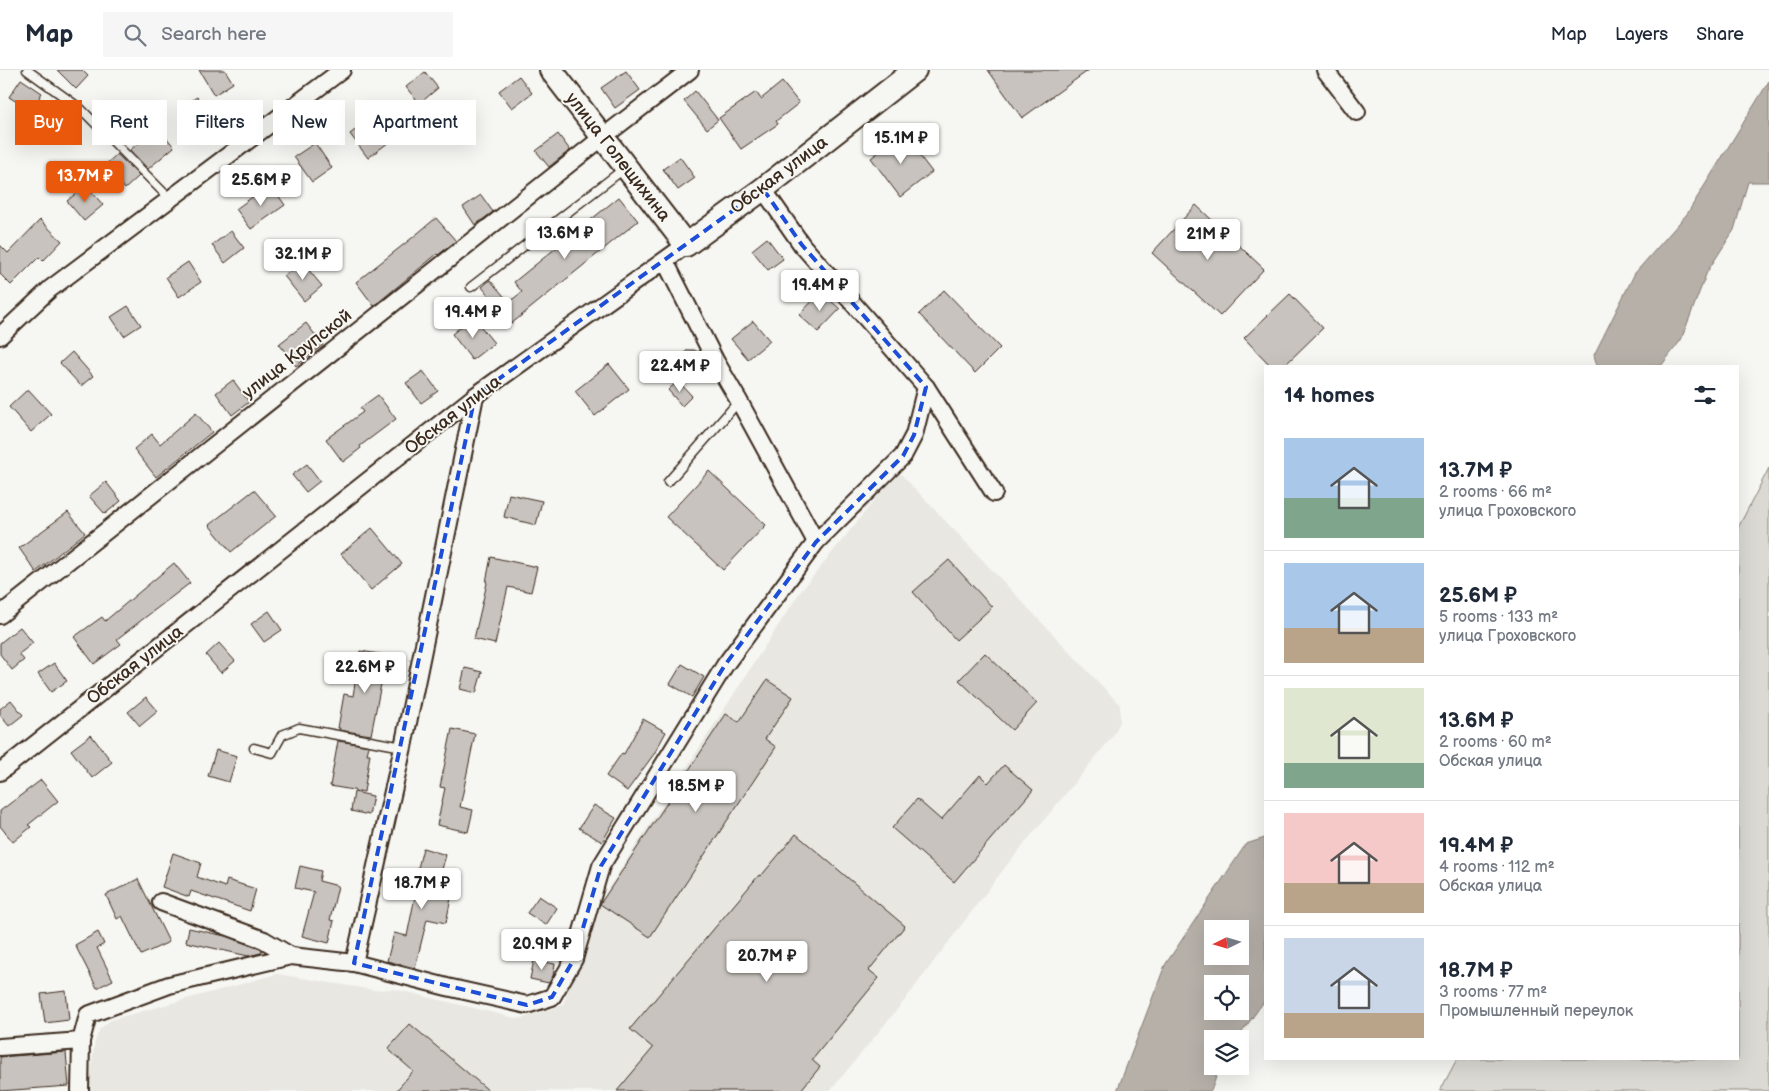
<!DOCTYPE html>
<meta charset="utf-8">
<style>
:root{--surface:#fff;--page:#f6f6f7;--text:#1f2937;--muted:#747a83;--line:#e0e1e3;--accent:#ea580c}
body{margin:0;font-family:"Balsamiq Sans",sans-serif;background:var(--page);color:var(--text);height:100vh;display:flex;flex-direction:column;font-size:19px;white-space:nowrap}
*{box-sizing:border-box;margin:0}
p{font-size:16px;color:var(--muted)}
.icon{flex:none;width:28px;height:28px;fill:none;stroke:currentColor;stroke-width:2;stroke-linecap:round;stroke-linejoin:round}
.map{position:relative;flex:1;overflow:hidden}
.sheet{position:absolute;left:1264px;top:295px;width:475px;height:695px;display:flex;flex-direction:column;background:var(--surface);border-radius:0px;box-shadow:0 5px 20px #0002}
.sheet>*{flex:none}
.hud{position:absolute;left:15px;top:30px;width:475px;height:45px;display:flex;gap:10px}
.needle{width:32px;rotate:265deg}
.tools{position:absolute;left:1204px;top:850px;display:grid;gap:10px}
.tools a{display:grid;place-items:center;width:45px;height:45px;border-radius:0px;background:var(--surface);box-shadow:0 5px 20px #0002;font-size:25px}
.price{position:absolute;translate:-50% -42px;padding:0 11px;border-radius:5px;background:#fff;color:#222;font-size:16px;line-height:32px;filter:drop-shadow(0 1px 2px #0008)}
.price::after{content:'';position:absolute;left:50%;top:30px;width:15px;height:11px;margin-left:-8px;background:inherit;clip-path:polygon(0 0,100% 0,50% 100%)}
.price.current{background:var(--accent);color:#fff}
ul{padding:0;list-style:none}
li{display:flex;align-items:center;gap:15px;height:125px;padding:0 20px}
li+li{border-top:1px solid var(--line)}
li span{display:grid;place-items:center;flex:none;width:140px;height:100px;border-radius:0px;color:#555}
li>.icon{margin-inline-start:auto}
span .icon{width:60px;height:60px;fill:#fffc;stroke-width:1}
li b{font-size:21px}
h2{display:flex;justify-content:space-between;align-items:center;height:60px;padding:0 20px;font-size:21px}
.pill{padding:0 18px;border-radius:0px;background:var(--surface);box-shadow:0 5px 20px #0002;font-size:18px;line-height:45px}
.pill.current{background:var(--accent);color:#fff}
header{display:flex;align-items:center;gap:30px;box-sizing:border-box;height:70px;padding:0 25px;background:var(--surface);border-bottom:1px solid var(--line)}
header strong{font-size:24px}
nav{display:flex;gap:28px;margin-inline-start:auto;font-size:18px}
.search{width:350px;height:45px;background:var(--page);display:flex;align-items:center;gap:12px;box-sizing:border-box;padding:0 18px;border-radius:0px;color:var(--muted);font-size:19px}
.map>svg:first-child{display:block}
.built{fill:#e8e7e2}
.green{fill:#dad9d3;stroke:#8a8278}
.water{fill:#b6b0a9;stroke:#857a71;fill-rule:evenodd}
.building{fill:#c8c3be;stroke:#3b2a1e}
.lines{fill:none;stroke-linecap:round;stroke-linejoin:round}
.lane-casing{stroke:#3b2a1e;stroke-width:11}
.street-casing{stroke:#3b2a1e;stroke-width:20}
.secondary-casing{stroke:#3b2a1e;stroke-width:26}
.lane{stroke:#f6f6f2;stroke-width:8}
.street{stroke:#f6f6f2;stroke-width:16}
.secondary{stroke:#f6f6f2;stroke-width:22}
.marked{fill:none;stroke:#1d4ed8;stroke-width:4;stroke-dasharray:10 6;stroke-linejoin:round}
.labels{text-anchor:middle;dominant-baseline:central;stroke-width:4;stroke-linejoin:round;paint-order:stroke}
.street-label{font-size:18px;fill:#3b2a1e;stroke:#f6f6f2}
</style>
<header>
<strong>Map</strong>
<div class="search"><svg class="icon" aria-label="search" viewBox="0 0 24 24"><circle cx="10" cy="10" r="6"/><path d="M15 15l6 6"/></svg>Search here</div>
<nav><a>Map</a><a>Layers</a><a>Share</a></nav>
</header>
<div class="map">
<svg width="1769" height="1021" viewBox="0 0 1769 1021">
<rect width="100%" height="100%" fill="#f6f6f2"/>
<filter id="ink" filterUnits="userSpaceOnUse"><feTurbulence type="fractalNoise" baseFrequency=".02" numOctaves="2"/><feDisplacementMap in="SourceGraphic" scale="10" xChannelSelector="R" yChannelSelector="G"/><feConvolveMatrix kernelMatrix="1 2 1 2 8 2 1 2 1" color-interpolation-filters="sRGB"/></filter>
<g filter="url(#ink)">
<polygon class="built" points="898,401 1120,635 1120,652 1113,666 1006,796 904,931 830,1021 88,1021 95,971 100,959 111,950 277,904 374,920 394,919 519,949 563,935 597,836 798,525"/>
<polygon class="green" points="1769,398 1769,1021 1440,1021 1457,989 1738,989 1738,458"/>
<g class="water">
<polygon points="1769,11 1769,112 1748,112 1734,160 1707,202 1681,270 1661,296 1597,296 1594,285 1635,203 1687,144"/>
<path d="M1265 768V930L1237 969H1212V996H1220L1211 1021H1117L1165 895 1246 774ZM1212 859H1240V886H1212ZM1212 914H1240V941H1212Z"/>
</g>
<g class="building">
<polygon points="57,0 82,0 88,6 76,19"/>
<polygon points="199,0 225,0 233,13 214,25"/>
<polygon points="988,0 1089,0 1022,48"/>
<polygon points="626,1 640,20 615,38 601,18"/>
<polygon points="425,2 438,18 419,34 406,17"/>
<polygon points="519,6 532,23 512,38 499,21"/>
<polygon points="21,9 42,23 31,41 9,27"/>
<polygon points="782,12 799,33 776,51 778,54 741,79 719,48 756,22 761,29"/>
<polygon points="695,21 718,50 707,59 684,31"/>
<polygon points="197,27 210,47 192,60 178,39"/>
<polygon points="379,42 397,66 368,88 350,64"/>
<polygon points="158,57 174,77 148,99 130,80"/>
<polygon points="558,64 570,80 549,97 536,81"/>
<polygon points="903,64 932,102 900,127 871,88"/>
<polygon points="315,73 332,98 312,112 294,87"/>
<polygon points="117,84 139,106 125,119 104,96"/>
<polygon points="680,87 695,108 678,120 663,99"/>
<polygon points="270,114 285,135 251,159 236,139"/>
<polygon points="86,115 103,135 84,151 67,131"/>
<polygon points="481,125 493,142 475,155 463,137"/>
<polygon points="619,127 638,151 511,254 482,217 490,210 509,232 522,222 514,212"/>
<polygon points="1196,135 1264,199 1220,246 1152,183"/>
<polygon points="436,148 456,171 438,185 437,184 374,236 356,212 412,168"/>
<polygon points="40,150 62,171 43,191 39,187 11,215 0,204 0,175 8,183"/>
<polygon points="231,161 244,178 225,193 212,175"/>
<polygon points="767,168 783,189 768,200 752,180"/>
<polygon points="188,192 201,212 179,227 166,207"/>
<polygon points="302,192 322,216 304,231 284,206"/>
<polygon points="944,220 1000,278 975,303 919,244"/>
<polygon points="821,222 840,239 818,262 799,245"/>
<polygon points="1290,224 1323,258 1284,296 1271,296 1244,268"/>
<polygon points="128,236 141,255 124,266 111,247"/>
<polygon points="473,247 494,273 472,290 452,264"/>
<polygon points="753,251 770,271 748,289 731,269"/>
<polygon points="306,253 323,275 296,296 279,274"/>
<polygon points="688,280 694,280 700,283 704,291 704,296 696,303 684,304 680,293 681,288 684,283"/>
<polygon points="72,282 93,306 81,316 60,293"/>
<polygon points="609,294 629,319 595,346 575,321"/>
<polygon points="423,301 438,321 421,333 406,313"/>
<polygon points="233,310 249,332 232,345 216,323"/>
<polygon points="678,311 692,326 682,336 668,320"/>
<polygon points="28,319 51,344 31,362 9,337"/>
<polygon points="378,325 396,349 360,376 361,378 343,392 326,369 363,342 360,338"/>
<polygon points="196,343 212,362 156,407 134,379 152,364 160,374"/>
<polygon points="307,394 320,411 306,422 292,405"/>
<polygon points="709,401 766,455 723,500 666,447"/>
<polygon points="106,412 121,431 105,444 89,426"/>
<polygon points="254,420 276,446 231,482 209,455"/>
<polygon points="509,424 542,431 536,455 504,447"/>
<polygon points="68,442 85,463 36,502 19,478"/>
<polygon points="372,458 402,494 371,520 341,484"/>
<polygon points="491,487 537,497 531,522 508,517 495,574 474,569 487,513 486,512"/>
<polygon points="949,490 992,537 956,570 913,522"/>
<polygon points="174,493 190,513 117,569 121,574 94,594 74,567 102,547 105,551"/>
<polygon points="269,541 282,560 264,572 251,554"/>
<polygon points="20,557 33,573 19,584 24,590 12,600 0,584 0,573"/>
<polygon points="219,573 235,591 221,603 206,585"/>
<polygon points="360,581 392,586 389,610 382,609 371,665 339,660 340,658 338,658 344,624 353,626"/>
<polygon points="985,583 1037,633 1012,660 959,610"/>
<polygon points="54,593 67,611 51,622 38,604"/>
<polygon points="682,594 704,607 692,627 670,614"/>
<polygon points="465,598 482,602 476,623 460,619"/>
<polygon points="767,610 793,627 765,669 776,677 650,867 600,834 726,644 739,652"/>
<polygon points="146,627 158,641 140,656 128,642"/>
<polygon points="11,630 23,645 9,656 0,645 0,639"/>
<polygon points="643,649 666,662 654,684 627,721 606,706 622,683 624,684"/>
<polygon points="452,659 475,664 460,737 473,740 468,762 437,755 445,718 440,717"/>
<polygon points="91,665 112,692 92,708 71,680"/>
<polygon points="338,671 369,676 367,684 370,684 364,722 330,716"/>
<polygon points="216,680 237,686 229,712 208,706"/>
<polygon points="1004,695 1033,720 954,812 892,758 917,729 941,750 980,705 988,713"/>
<polygon points="41,710 58,731 28,755 31,757 13,772 0,756 0,741"/>
<polygon points="354,722 373,726 369,745 351,741"/>
<polygon points="594,735 616,748 602,772 579,758"/>
<polygon points="796,764 905,856 869,900 879,908 812,990 820,997 800,1021 617,1021 653,978 630,959 759,805 761,806"/>
<polygon points="423,778 446,785 435,824 451,828 446,853 427,849 415,898 387,891 394,863 407,866 419,807 416,806"/>
<polygon points="173,783 201,793 197,807 225,817 227,810 256,819 250,841 191,821 189,827 162,817"/>
<polygon points="300,796 321,801 319,811 338,816 330,850 334,851 329,873 302,866 314,822 295,818"/>
<polygon points="138,809 169,872 141,885 122,846 117,849 106,825"/>
<polygon points="539,826 557,838 546,855 527,843"/>
<polygon points="189,858 225,866 260,879 262,880 261,883 248,886 186,872"/>
<polygon points="98,862 104,874 97,878 113,910 97,918 75,875"/>
<polygon points="534,890 555,894 553,906 549,913 530,909"/>
<polygon points="66,921 69,950 45,953 41,924"/>
<polygon points="410,954 489,1021 396,1021 413,1001 388,979"/>
<polygon points="66,982 69,1016 0,1021 0,987"/>
</g>
<g class="lines">
<defs>
<g id="lane">
<polyline points="27,0 81,39 170,129"/>
<polyline points="471,217 625,98"/>
<polyline points="668,412 739,331"/>
<polyline points="254,678 272,683 282,665 299,658 403,677"/>
</g>
<g id="street">
<polyline points="1325,0 1357,42"/>
<polyline points="763,119 802,175 926,317 994,423"/>
<polyline points="665,191 715,290 739,331 816,472"/>
<polyline points="0,266 50,219 342,0"/>
<polyline points="0,545 603,67 690,0"/>
<polyline points="0,702 475,326 686,175"/>
<polyline points="161,832 264,870 291,886"/>
<polyline points="354,893 403,677 475,326"/>
<polyline points="0,977 81,971 88,945 169,915 291,886 354,893 447,917 527,935 552,927 574,889 601,796 725,595 816,472 903,386 914,365 926,317"/>
<polyline points="80,1021 81,971"/>
</g>
<polyline id="secondary" points="551,0 686,175 763,119 915,0"/>
</defs>
<use href="#lane" class="lane-casing"/>
<use href="#street" class="street-casing"/>
<use href="#secondary" class="secondary-casing"/>
<use href="#lane" class="lane"/>
<use href="#street" class="street"/>
<use href="#secondary" class="secondary"/>
</g>
</g>
<path class="marked" d="M763 119 802 175 926 317 914 365 903 386 816 472 725 595 601 796 574 889 552 927 527 935 354 893 475 326Z"/>
<g class="labels">
<g class="street-label">
<text transform="translate(618 87) rotate(52)">улица Голещихина</text>
<text transform="translate(779 105) rotate(-37)">Обская улица</text>
<text transform="translate(297 284) rotate(-38)">улица Крупской</text>
<text transform="translate(453 345) rotate(-38)">Обская улица</text>
<text transform="translate(135 595) rotate(-38)">Обская улица</text>
</g>
</g>
</svg>
<div class="tools">
<a><svg class="needle" viewBox="-14 -14 28 28"><path d="M0-13l5 13h-10z" fill="#e53935"/><path d="M0 13l5-13h-10z" fill="#747a83"/></svg></a>
<a><svg class="icon" aria-label="locate" viewBox="0 0 24 24"><circle cx="12" cy="12" r="6"/><path d="M12 2v4M12 18v4M2 12h4M18 12h4"/></svg></a>
<a><svg class="icon" aria-label="layers" viewBox="0 0 24 24"><path d="M12 4l9 5-9 5-9-5zM3 14l9 5 9-5"/></svg></a>
</div>
<b class="price" style="left:901px;top:95px">15.1M ₽</b>
<b class="price current" style="left:85px;top:133px">13.7M ₽</b>
<b class="price" style="left:261px;top:137px">25.6M ₽</b>
<b class="price" style="left:565px;top:190px">13.6M ₽</b>
<b class="price" style="left:1208px;top:191px">21M ₽</b>
<b class="price" style="left:303px;top:211px">32.1M ₽</b>
<b class="price" style="left:820px;top:242px">19.4M ₽</b>
<b class="price" style="left:473px;top:269px">19.4M ₽</b>
<b class="price" style="left:680px;top:323px">22.4M ₽</b>
<b class="price" style="left:365px;top:624px">22.6M ₽</b>
<b class="price" style="left:696px;top:743px">18.5M ₽</b>
<b class="price" style="left:422px;top:840px">18.7M ₽</b>
<b class="price" style="left:542px;top:901px">20.9M ₽</b>
<b class="price" style="left:767px;top:913px">20.7M ₽</b>
<div class="hud">
<a class="pill current">Buy</a>
<a class="pill">Rent</a>
<a class="pill">Filters</a>
<a class="pill">New</a>
<a class="pill">Apartment</a>
</div>
<section class="sheet">
<h2>14 homes<svg class="icon" aria-label="filters" viewBox="0 0 24 24"><path d="M4 7h16M4 17h16"/><circle cx="9" cy="7" r="2"/><circle cx="15" cy="17" r="2"/></svg></h2>
<ul>
<li><span style="background:linear-gradient(#a9c7e8 60%,#7fa58c 0)"><svg class="icon" aria-label="home" viewBox="0 0 24 24"><path d="M3 11l9-7 9 7M6 9v11h12V9"/></svg></span><div><b>13.7M ₽</b><p>2 rooms · 66 m²</p><p>улица Гроховского</p></div></li>
<li><span style="background:linear-gradient(#a9c7e8 65%,#b9a48a 0)"><svg class="icon" aria-label="home" viewBox="0 0 24 24"><path d="M3 11l9-7 9 7M6 9v11h12V9"/></svg></span><div><b>25.6M ₽</b><p>5 rooms · 133 m²</p><p>улица Гроховского</p></div></li>
<li><span style="background:linear-gradient(#dfe7d0 75%,#7fa58c 0)"><svg class="icon" aria-label="home" viewBox="0 0 24 24"><path d="M3 11l9-7 9 7M6 9v11h12V9"/></svg></span><div><b>13.6M ₽</b><p>2 rooms · 60 m²</p><p>Обская улица</p></div></li>
<li><span style="background:linear-gradient(#f6c9c9 70%,#b9a48a 0)"><svg class="icon" aria-label="home" viewBox="0 0 24 24"><path d="M3 11l9-7 9 7M6 9v11h12V9"/></svg></span><div><b>19.4M ₽</b><p>4 rooms · 112 m²</p><p>Обская улица</p></div></li>
<li><span style="background:linear-gradient(#c9d6e8 75%,#b9a48a 0)"><svg class="icon" aria-label="home" viewBox="0 0 24 24"><path d="M3 11l9-7 9 7M6 9v11h12V9"/></svg></span><div><b>18.7M ₽</b><p>3 rooms · 77 m²</p><p>Промышленный переулок</p></div></li>
</ul>
</section>
</div>
